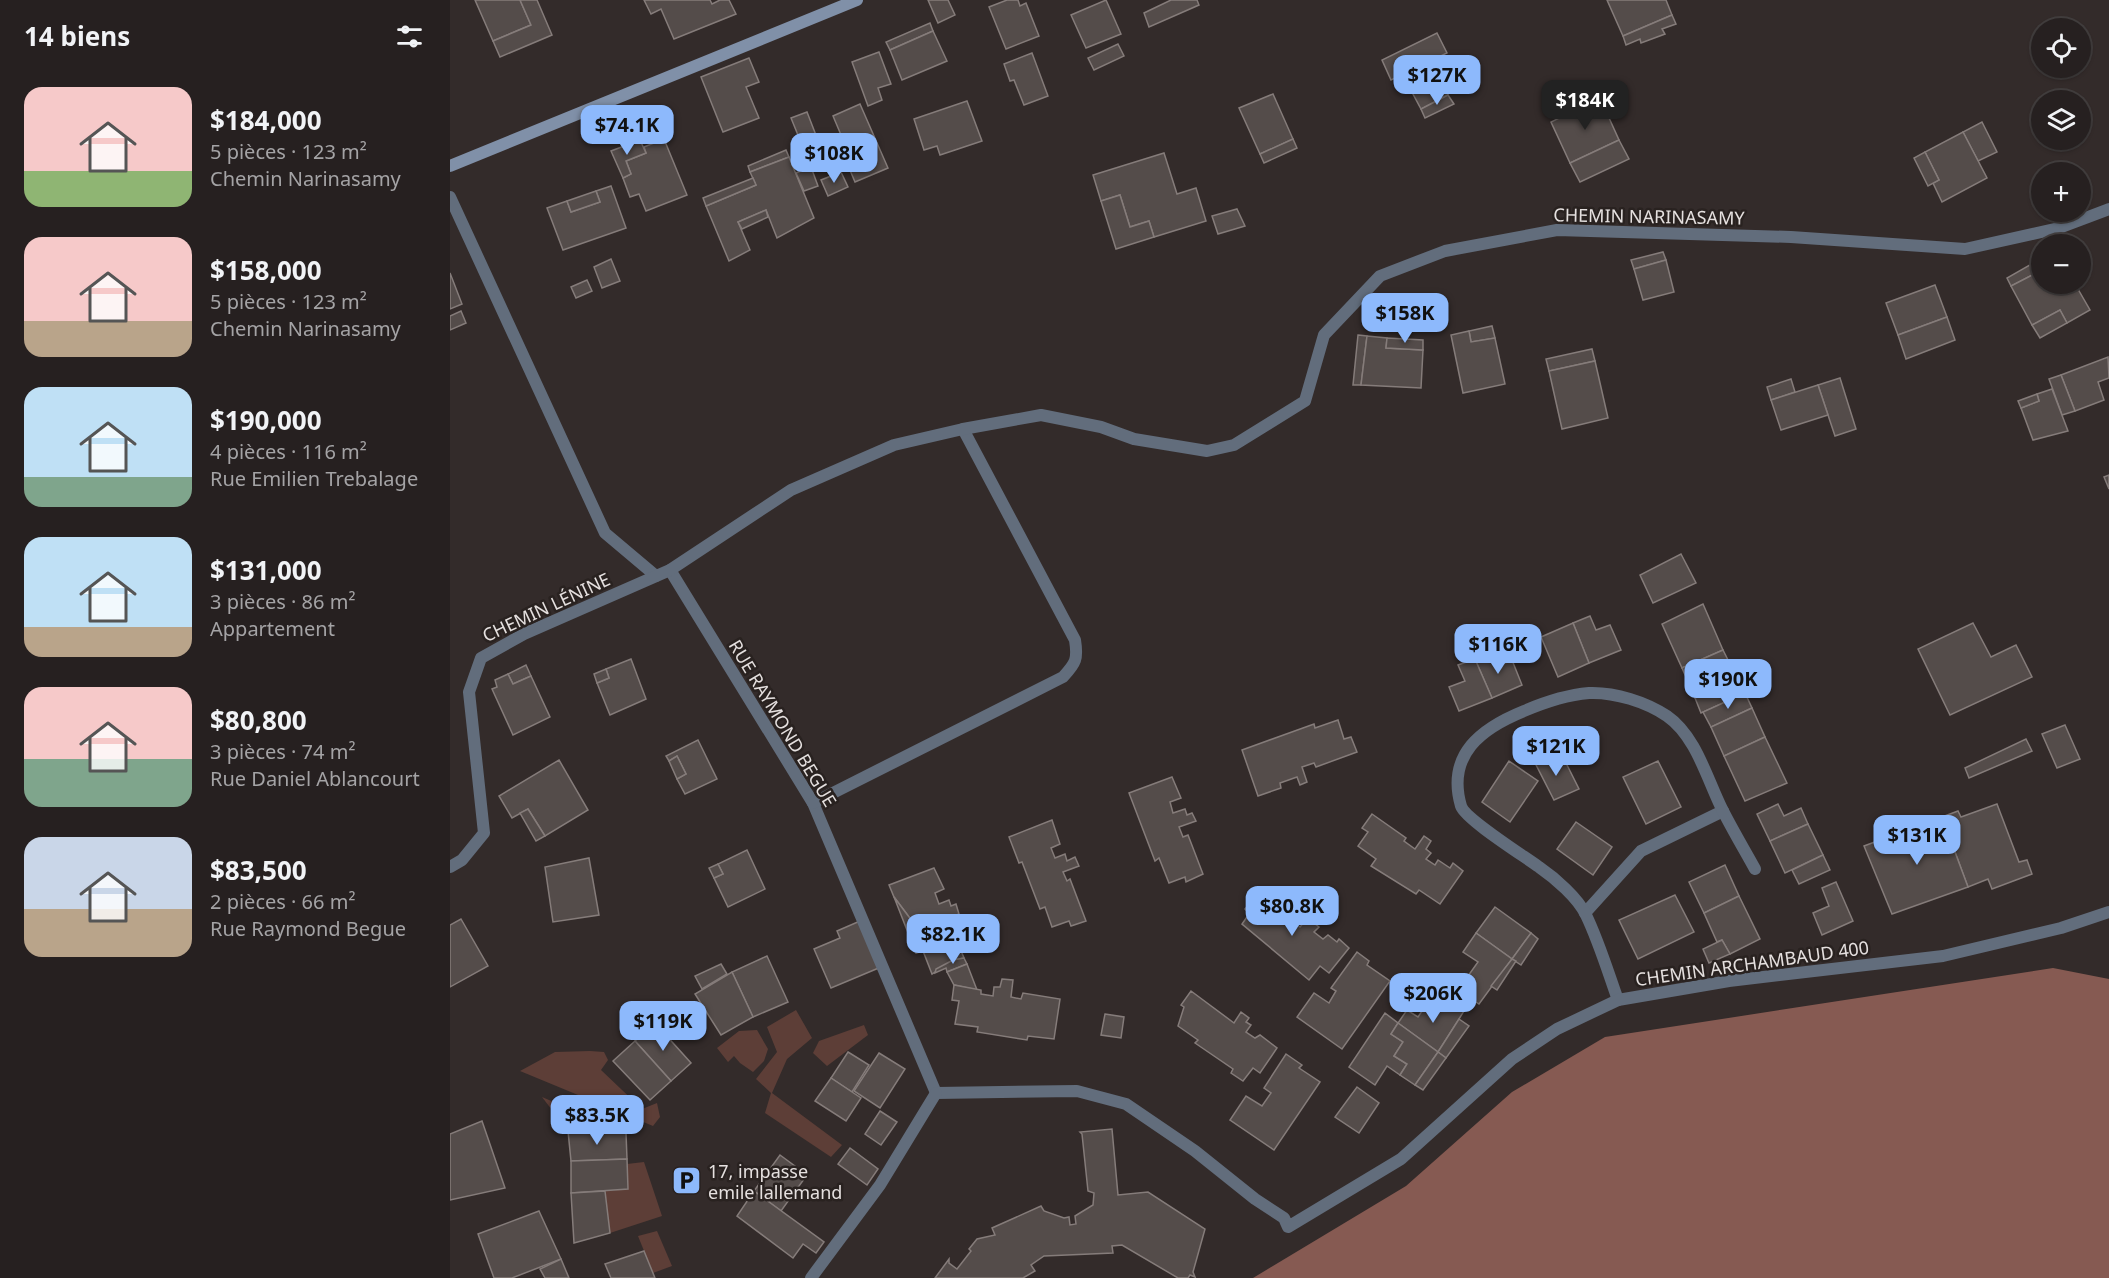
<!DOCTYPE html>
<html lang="fr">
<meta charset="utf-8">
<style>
:root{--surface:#262020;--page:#2e2829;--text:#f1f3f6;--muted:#a4a3a5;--line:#423e3e;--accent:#8db9fc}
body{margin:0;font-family:"Noto Sans",sans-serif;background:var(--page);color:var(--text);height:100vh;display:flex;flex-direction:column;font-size:22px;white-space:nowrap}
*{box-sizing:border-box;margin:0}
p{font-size:20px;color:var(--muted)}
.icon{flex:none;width:33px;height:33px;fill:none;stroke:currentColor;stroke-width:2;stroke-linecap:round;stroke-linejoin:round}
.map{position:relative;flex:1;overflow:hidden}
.side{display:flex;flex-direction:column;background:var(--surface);width:450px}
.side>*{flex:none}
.fabs{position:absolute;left:1581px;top:18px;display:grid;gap:12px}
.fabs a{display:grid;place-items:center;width:60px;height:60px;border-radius:50%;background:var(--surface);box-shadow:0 2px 4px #0004,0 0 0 2px var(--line);font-size:30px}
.price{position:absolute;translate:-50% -51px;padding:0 14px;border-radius:12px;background:var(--accent);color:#111;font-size:20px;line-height:39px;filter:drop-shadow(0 2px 3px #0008)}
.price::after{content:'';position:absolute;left:50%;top:36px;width:18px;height:14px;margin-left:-9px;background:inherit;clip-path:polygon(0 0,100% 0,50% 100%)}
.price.active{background:#222;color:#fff}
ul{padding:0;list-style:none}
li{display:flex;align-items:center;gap:18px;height:150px;padding:0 24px}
li span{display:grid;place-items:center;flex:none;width:168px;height:120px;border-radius:18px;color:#555}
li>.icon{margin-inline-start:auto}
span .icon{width:72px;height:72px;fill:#fffc;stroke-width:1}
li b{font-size:26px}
h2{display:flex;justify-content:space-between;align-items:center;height:72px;padding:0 24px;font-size:26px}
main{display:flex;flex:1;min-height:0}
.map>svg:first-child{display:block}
.green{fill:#5d3e37}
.forest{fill:#865a52}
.building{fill:#544c4a;stroke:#857c7a;stroke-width:1.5}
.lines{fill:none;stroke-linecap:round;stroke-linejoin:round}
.street{stroke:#626d7c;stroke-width:12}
.secondary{stroke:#8090a8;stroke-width:12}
.labels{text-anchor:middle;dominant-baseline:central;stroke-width:5;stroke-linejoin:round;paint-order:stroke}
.street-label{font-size:18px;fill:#e5e0df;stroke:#292220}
.poi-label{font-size:18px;fill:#e5e0df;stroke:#292220;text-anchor:start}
</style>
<main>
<section class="side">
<h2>14 biens<svg class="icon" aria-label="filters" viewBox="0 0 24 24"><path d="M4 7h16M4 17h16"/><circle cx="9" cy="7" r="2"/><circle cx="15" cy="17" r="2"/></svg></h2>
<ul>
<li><span style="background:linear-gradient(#f6c9c9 70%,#8fb573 0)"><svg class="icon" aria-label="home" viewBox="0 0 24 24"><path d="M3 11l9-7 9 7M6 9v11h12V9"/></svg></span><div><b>$184,000</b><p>5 pièces · 123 m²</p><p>Chemin Narinasamy</p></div></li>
<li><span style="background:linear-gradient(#f6c9c9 70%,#b9a48a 0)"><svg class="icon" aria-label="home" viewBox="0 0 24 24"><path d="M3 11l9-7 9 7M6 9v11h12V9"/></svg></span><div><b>$158,000</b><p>5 pièces · 123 m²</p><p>Chemin Narinasamy</p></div></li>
<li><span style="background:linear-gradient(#bfe0f5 75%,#7fa58c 0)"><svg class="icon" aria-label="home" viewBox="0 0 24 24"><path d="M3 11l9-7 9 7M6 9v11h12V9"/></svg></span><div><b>$190,000</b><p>4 pièces · 116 m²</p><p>Rue Emilien Trebalage</p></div></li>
<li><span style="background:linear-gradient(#bfe0f5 75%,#b9a48a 0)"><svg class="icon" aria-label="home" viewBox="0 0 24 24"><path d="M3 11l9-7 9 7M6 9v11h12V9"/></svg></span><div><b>$131,000</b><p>3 pièces · 86 m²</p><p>Appartement</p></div></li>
<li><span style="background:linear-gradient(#f6c9c9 60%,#7fa58c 0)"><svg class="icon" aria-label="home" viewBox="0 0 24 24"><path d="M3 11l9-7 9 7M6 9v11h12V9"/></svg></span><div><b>$80,800</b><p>3 pièces · 74 m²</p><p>Rue Daniel Ablancourt</p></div></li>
<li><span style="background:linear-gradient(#c9d6e8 60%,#b9a48a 0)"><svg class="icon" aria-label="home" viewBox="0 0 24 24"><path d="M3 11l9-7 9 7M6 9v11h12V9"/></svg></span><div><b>$83,500</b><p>2 pièces · 66 m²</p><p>Rue Raymond Begue</p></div></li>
</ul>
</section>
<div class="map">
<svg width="1659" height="1278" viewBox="0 0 1659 1278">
<rect width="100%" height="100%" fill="#332b2a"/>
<g class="green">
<polygon points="346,1010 362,1038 337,1059 322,1093 392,1145 381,1157 315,1113 321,1093 306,1079 327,1052 317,1027"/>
<polygon points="414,1025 418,1035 377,1066 363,1053 369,1041"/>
<polygon points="307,1030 318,1049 314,1061 303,1072 290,1063 284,1056 278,1062 267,1048 289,1031"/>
<polygon points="140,1051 154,1052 158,1060 151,1070 192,1109 207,1103 210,1117 203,1126 70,1071 105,1052"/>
<polygon points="92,1097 176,1133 118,1131"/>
<polygon points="194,1162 212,1216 160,1233 155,1191 178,1189 177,1164"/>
<polygon points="207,1231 222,1266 203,1273 188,1236"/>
</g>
<polygon class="forest" points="1603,968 1659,979 1659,1278 803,1278 956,1186 1062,1092 1155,1037"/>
<g class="building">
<polygon points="25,0 70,0 81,25 43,41"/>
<polygon points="70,0 87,0 102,35 50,57 43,41 81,25"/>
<polygon points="194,0 260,0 262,4 270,0 279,0 286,14 224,39 211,9 201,14"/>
<polygon points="478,0 498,0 505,15 488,23"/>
<polygon points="557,0 568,0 570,6 576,3 589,36 556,49 539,7"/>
<polygon points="656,0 671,34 636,48 621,15"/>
<polygon points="721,0 747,0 749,5 699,27 694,13"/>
<polygon points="1157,0 1216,0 1222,15 1173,36"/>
<polygon points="1222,15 1226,24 1212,29 1215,34 1191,43 1190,39 1176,45 1173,36"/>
<polygon points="480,23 483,31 440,50 436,42"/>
<polygon points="483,31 497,61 452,80 440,50"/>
<polygon points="987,33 997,53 941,80 932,60"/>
<polygon points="668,44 674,56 644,70 638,58"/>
<polygon points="429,52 441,84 428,88 432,100 418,106 402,62"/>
<polygon points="582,53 598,96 574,105 564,80 560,81 554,64"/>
<polygon points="299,58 309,82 296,87 309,118 273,132 251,77"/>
<polygon points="984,67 998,95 971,109 956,81"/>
<polygon points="823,94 843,139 810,154 789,108"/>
<polygon points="998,95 1004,104 975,118 971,109"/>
<polygon points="1150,98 1169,140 1120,163 1101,122"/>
<polygon points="517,101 532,141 490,155 487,146 474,150 464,119"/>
<polygon points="410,104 438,168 405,182 389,144 394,142 383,116"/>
<polygon points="357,112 376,161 361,167 341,118"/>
<polygon points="1532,122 1547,152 1528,161 1513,132"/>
<polygon points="1513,132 1537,178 1492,202 1483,183 1489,180 1475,152"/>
<polygon points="214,139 237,195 196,211 189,194 180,197 173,178 181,174 176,161 196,153 194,147"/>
<polygon points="843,139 847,148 814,163 810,154"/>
<polygon points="190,140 196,153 176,161 181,174 173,178 161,151"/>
<polygon points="1169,140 1179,159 1130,182 1120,163"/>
<polygon points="336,150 339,157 300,172 298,166"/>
<polygon points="1475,152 1489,180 1478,186 1464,158"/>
<polygon points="714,153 727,194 746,188 756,221 704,237 699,221 680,227 670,195 651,201 643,175"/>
<polygon points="339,157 364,218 327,238 316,210 288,222 300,250 279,261 256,206 306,185 300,172"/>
<polygon points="361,167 368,186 354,191 346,173"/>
<polygon points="391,172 398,187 378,196 371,180"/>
<polygon points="303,178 306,185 256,206 253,198"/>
<polygon points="161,186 176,228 113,250 97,208 117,201 121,212 150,202 146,191"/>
<polygon points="146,191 150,202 121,212 117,201"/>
<polygon points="670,195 680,227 699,221 704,237 666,249 651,201"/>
<polygon points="787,209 795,226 768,234 762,216"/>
<polygon points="316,210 318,217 292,229 288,222"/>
<polygon points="1213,252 1216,260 1184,269 1181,260"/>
<polygon points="1592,258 1592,270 1561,286 1557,278"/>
<polygon points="161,259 170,281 152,288 144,267"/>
<polygon points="1216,260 1224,292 1193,300 1184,269"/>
<polygon points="1592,270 1592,284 1625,284 1640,310 1617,323 1610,310 1582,325 1561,286"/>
<polygon points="0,273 12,304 0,309"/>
<polygon points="137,280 142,291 126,298 121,287"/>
<polygon points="1485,285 1497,317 1448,335 1436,303"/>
<polygon points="1610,310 1617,323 1590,338 1582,325"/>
<polygon points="11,311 16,323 0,330 0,316"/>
<polygon points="1497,317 1505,340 1456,359 1448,335"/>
<polygon points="1042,326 1045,338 1021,342 1019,331"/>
<polygon points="1019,331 1021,342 1045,338 1055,384 1013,393 1001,335"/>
<polygon points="908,335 917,336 911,385 903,385"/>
<polygon points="917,336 937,338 936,348 973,350 971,388 911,385"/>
<polygon points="937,338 973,340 973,350 936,348"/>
<polygon points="1142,349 1145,361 1099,371 1096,359"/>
<polygon points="1658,357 1659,378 1648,382 1654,400 1625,411 1611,375"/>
<polygon points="1145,361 1158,418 1112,429 1099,371"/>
<polygon points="1611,375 1625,411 1612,415 1599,379"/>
<polygon points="1390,378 1406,429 1385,436 1368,385"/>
<polygon points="1341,379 1345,392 1321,400 1317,387"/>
<polygon points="1368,385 1378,415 1331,430 1321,400"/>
<polygon points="1602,389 1618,431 1583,440 1571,408 1589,401 1587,394"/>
<polygon points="1587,394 1589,401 1571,408 1568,401"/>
<polygon points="1659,475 1659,489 1654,477"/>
<polygon points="1231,554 1246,583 1203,603 1190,575"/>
<polygon points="1253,604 1273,650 1232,668 1212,624"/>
<polygon points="1140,616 1146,630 1160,625 1171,650 1139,663 1123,623"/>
<polygon points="1123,623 1139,663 1108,677 1091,637"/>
<polygon points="1523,623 1541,657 1566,645 1582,677 1500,715 1468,649"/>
<polygon points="1273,650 1281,666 1267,673 1272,686 1245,698 1232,668"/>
<polygon points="1042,651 1048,666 1062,660 1072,685 1042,698 1025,659"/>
<polygon points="181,659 196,699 160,715 147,683 159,678 156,669"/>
<polygon points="1025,659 1042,698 1009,711 999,687 1015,681 1008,665"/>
<polygon points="76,665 81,676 63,684 58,674"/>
<polygon points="1281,666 1293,694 1251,713 1245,698 1272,686 1267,673"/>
<polygon points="156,669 159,678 147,683 144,674"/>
<polygon points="58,674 63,684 81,676 100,717 63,735 42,689 47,687 45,680"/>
<polygon points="1295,693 1302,708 1261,727 1253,712"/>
<polygon points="1302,708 1315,737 1274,756 1261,727"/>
<polygon points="888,720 894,739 901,737 907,752 866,767 864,763 852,767 857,782 850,785 847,777 830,783 831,788 808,796 792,750 864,724 865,728"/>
<polygon points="1615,725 1630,759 1607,768 1592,734"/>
<polygon points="1315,737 1337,783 1295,801 1274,756"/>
<polygon points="1576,739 1582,751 1519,778 1515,768"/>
<polygon points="248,740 267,779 235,794 227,779 236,774 227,756 219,761 216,756"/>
<polygon points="1100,752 1106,768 1116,763 1129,789 1104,800 1083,759"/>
<polygon points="227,756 236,774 227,779 219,761"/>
<polygon points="109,760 138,810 95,836 78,809 62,818 49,796"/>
<polygon points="1059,761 1088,781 1060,822 1032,802"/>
<polygon points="1208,761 1231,807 1196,824 1173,777"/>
<polygon points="722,777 731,798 720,802 723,813 735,809 737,815 742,813 746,821 729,827 733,837 738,835 753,874 736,882 735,877 719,883 709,858 705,861 679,793"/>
<polygon points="1328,804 1334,816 1351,808 1358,824 1320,841 1307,814"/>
<polygon points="1547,804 1569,862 1577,860 1582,874 1542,889 1538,879 1518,887 1492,817 1508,811 1511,817"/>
<polygon points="78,809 95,836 86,841 70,813"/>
<polygon points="922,814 956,838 954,841 965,849 974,836 981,841 976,849 981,853 976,859 985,865 988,860 1000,868 1003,863 1013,871 990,904 969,890 966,894 921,866 926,859 908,846 918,832 912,828"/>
<polygon points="1492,817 1518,887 1442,914 1414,846"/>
<polygon points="602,820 610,844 601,848 605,858 615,854 617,861 625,857 629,866 613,872 617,881 620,879 636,921 621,926 619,921 602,927 595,907 590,909 572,862 569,863 559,837"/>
<polygon points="1126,822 1162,847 1143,875 1107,849"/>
<polygon points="1358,824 1373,855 1335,873 1320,841"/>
<polygon points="297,850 315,889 278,907 264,878 273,874 268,864"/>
<polygon points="1373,855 1380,870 1349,884 1342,870"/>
<polygon points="139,858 149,915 103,922 95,867"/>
<polygon points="268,864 273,874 264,878 259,868"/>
<polygon points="1275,865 1289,896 1254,913 1239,882"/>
<polygon points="484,868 494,889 485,893 489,904 499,900 501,906 506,904 509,914 495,919 497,926 501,925 503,931 489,934 477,941 444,897 439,885"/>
<polygon points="1386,882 1403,921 1372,935 1363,913 1379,906 1372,888"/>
<polygon points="811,889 845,917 842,920 850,927 862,913 868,917 864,923 869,927 864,932 873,939 878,935 887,942 889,939 899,948 879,973 870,966 859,980 792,924 799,914 795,909"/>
<polygon points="1225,895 1244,932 1188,959 1169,920"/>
<polygon points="1289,896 1310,939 1280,954 1272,940 1267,942 1254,913"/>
<polygon points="444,897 477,941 489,934 503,931 514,958 503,960 482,974 473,951 466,953"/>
<polygon points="1045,907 1081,933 1062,959 1026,933"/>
<polygon points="11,919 38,966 0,987 0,925"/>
<polygon points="410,921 431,967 381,988 364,949 390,938 387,931"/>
<polygon points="1026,933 1062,959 1029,1004 1008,990 1028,962 1013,952"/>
<polygon points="1081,933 1088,939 1071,965 1062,959"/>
<polygon points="1272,940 1280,954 1259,963 1253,949"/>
<polygon points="907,952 919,961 917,965 940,981 892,1049 847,1017 864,993 879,1003 886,991 881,988"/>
<polygon points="317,956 338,1002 303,1017 282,972"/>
<polygon points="514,958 517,964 497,972 496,968 485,973 486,969 503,960"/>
<polygon points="1062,959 1066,961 1047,990 1041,986"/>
<polygon points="271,964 277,974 252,989 245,976"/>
<polygon points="517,964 527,990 504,985 497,972"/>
<polygon points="282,972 303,1017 271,1035 245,994"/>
<polygon points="552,979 563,980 561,997 571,999 573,993 610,999 604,1039 578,1036 577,1040 527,1032 528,1027 505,1024 509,1001 502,1000 504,985 531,990 531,994 543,996 544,987 550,987"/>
<polygon points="741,991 784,1023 791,1012 799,1018 796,1022 801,1025 796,1032 805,1038 810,1035 827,1048 810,1073 803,1068 793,1081 781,1073 783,1069 745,1043 748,1040 728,1026 734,1007 731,1005"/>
<polygon points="997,1000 1014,1011 988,1052 948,1023 957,1010 968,1017 978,1002 989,1010"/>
<polygon points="935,1013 948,1023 941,1034 953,1042 944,1056 957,1064 950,1075 937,1066 925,1085 899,1067"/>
<polygon points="655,1014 674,1017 671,1038 651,1035"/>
<polygon points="1009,1019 1019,1026 996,1058 988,1052"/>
<polygon points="205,1023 241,1063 221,1081 185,1041"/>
<polygon points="948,1023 988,1052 965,1085 950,1075 957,1064 944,1056 953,1042 941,1034"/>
<polygon points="185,1041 221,1081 200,1100 163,1061"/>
<polygon points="398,1052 419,1065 402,1092 381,1078"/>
<polygon points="988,1052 996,1058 973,1090 965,1085"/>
<polygon points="429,1053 455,1069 430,1108 404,1091"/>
<polygon points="836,1054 852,1065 849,1068 870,1082 824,1150 780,1120 796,1096 812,1106 821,1093 814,1088"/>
<polygon points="381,1078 411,1098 396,1121 365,1101"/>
<polygon points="907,1087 929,1103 909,1133 885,1117"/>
<polygon points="430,1111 447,1122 431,1145 415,1134"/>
<polygon points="32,1121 55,1188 0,1200 0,1134"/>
<polygon points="662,1129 668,1195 698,1192 755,1229 743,1272 745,1277 740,1275 738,1278 728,1278 672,1245 662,1246 663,1253 594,1256 581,1265 585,1271 573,1278 485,1278 499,1259 499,1263 507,1269 521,1251 519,1249 527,1239 545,1235 542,1228 591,1206 594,1211 614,1218 619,1217 620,1225 626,1224 625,1216 643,1205 644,1193 638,1191 632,1134 630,1132"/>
<polygon points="118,1131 176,1133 177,1159 121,1161"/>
<polygon points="400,1148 428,1169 417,1185 388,1164"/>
<polygon points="330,1155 357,1175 331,1211 304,1191"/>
<polygon points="177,1159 178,1189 121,1193 121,1161"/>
<polygon points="155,1191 160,1233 124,1243 121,1193"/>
<polygon points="304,1191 374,1242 366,1253 353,1244 343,1258 287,1216"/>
<polygon points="89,1211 111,1259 62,1278 44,1278 28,1234"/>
<polygon points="194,1251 205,1278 161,1278 155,1264"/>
<polygon points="111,1259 119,1278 95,1278 90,1269"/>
</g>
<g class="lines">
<g class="street">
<polyline points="0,197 155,533 206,576"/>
<polyline points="220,570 363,803 486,1093"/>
<path d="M363 803 613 677C626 663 628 659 625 640L513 429"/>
<polyline points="0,867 12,860 34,833 19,692 31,658 74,634 220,570 341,490 444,445 513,429 591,415 651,427 684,439 757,451 784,445 855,401 874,335 930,276 995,251 1107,230 1341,237 1515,249 1609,228 1659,209"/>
<polyline points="1135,913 1191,851 1273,811"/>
<path d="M1168 1000C1158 972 1149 942 1136 915 1128 898 1105 878 1089 867 1074 856 1015 819 1011 806 996 754 1032 728 1074 711 1095 702 1116 695 1139 693 1165 692 1196 702 1217 716 1246 736 1257 779 1272 809 1282 829 1294 849 1305 869"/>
<polyline points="486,1093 627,1091 676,1104 745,1151 805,1199 834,1218 838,1227 951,1159 1062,1059 1107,1029 1168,1000 1279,981 1493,956 1611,928 1659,912"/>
<polyline points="361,1278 430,1185 486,1093"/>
</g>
<polyline class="secondary" points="0,166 407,0"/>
</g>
<defs>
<symbol id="parking-square" viewBox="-11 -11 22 22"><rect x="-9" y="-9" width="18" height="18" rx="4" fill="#8db9fc" stroke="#292220"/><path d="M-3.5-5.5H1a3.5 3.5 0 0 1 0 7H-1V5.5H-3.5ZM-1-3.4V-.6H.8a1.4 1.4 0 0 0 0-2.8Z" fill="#111"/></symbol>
</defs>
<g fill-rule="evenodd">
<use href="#parking-square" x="220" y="1164" width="33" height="33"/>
</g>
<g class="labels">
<g class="street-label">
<text transform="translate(1199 216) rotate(1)">CHEMIN NARINASAMY</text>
<text transform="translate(96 607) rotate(-25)">CHEMIN LÉNINE</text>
<text transform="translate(333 723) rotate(59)">RUE RAYMOND BEGUE</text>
<text transform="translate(1302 963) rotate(-8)">CHEMIN ARCHAMBAUD 400</text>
</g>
<g class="poi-label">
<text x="258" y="1171">17, impasse<tspan x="258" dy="21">emile lallemand</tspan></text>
</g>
</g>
</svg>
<div class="fabs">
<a><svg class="icon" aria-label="locate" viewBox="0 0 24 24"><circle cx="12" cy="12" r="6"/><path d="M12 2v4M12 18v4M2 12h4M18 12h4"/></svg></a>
<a><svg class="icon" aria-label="layers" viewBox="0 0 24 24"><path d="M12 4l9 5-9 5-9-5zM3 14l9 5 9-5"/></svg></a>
<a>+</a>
<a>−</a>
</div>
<b class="price" style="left:987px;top:106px">$127K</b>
<b class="price active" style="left:1135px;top:131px">$184K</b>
<b class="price" style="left:177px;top:156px">$74.1K</b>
<b class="price" style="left:384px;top:184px">$108K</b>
<b class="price" style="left:955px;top:344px">$158K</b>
<b class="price" style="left:1048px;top:675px">$116K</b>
<b class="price" style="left:1278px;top:710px">$190K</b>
<b class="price" style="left:1106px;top:777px">$121K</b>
<b class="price" style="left:1467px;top:866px">$131K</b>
<b class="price" style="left:842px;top:937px">$80.8K</b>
<b class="price" style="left:503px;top:965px">$82.1K</b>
<b class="price" style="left:983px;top:1024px">$206K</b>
<b class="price" style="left:213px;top:1052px">$119K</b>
<b class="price" style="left:147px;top:1146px">$83.5K</b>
</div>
</main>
